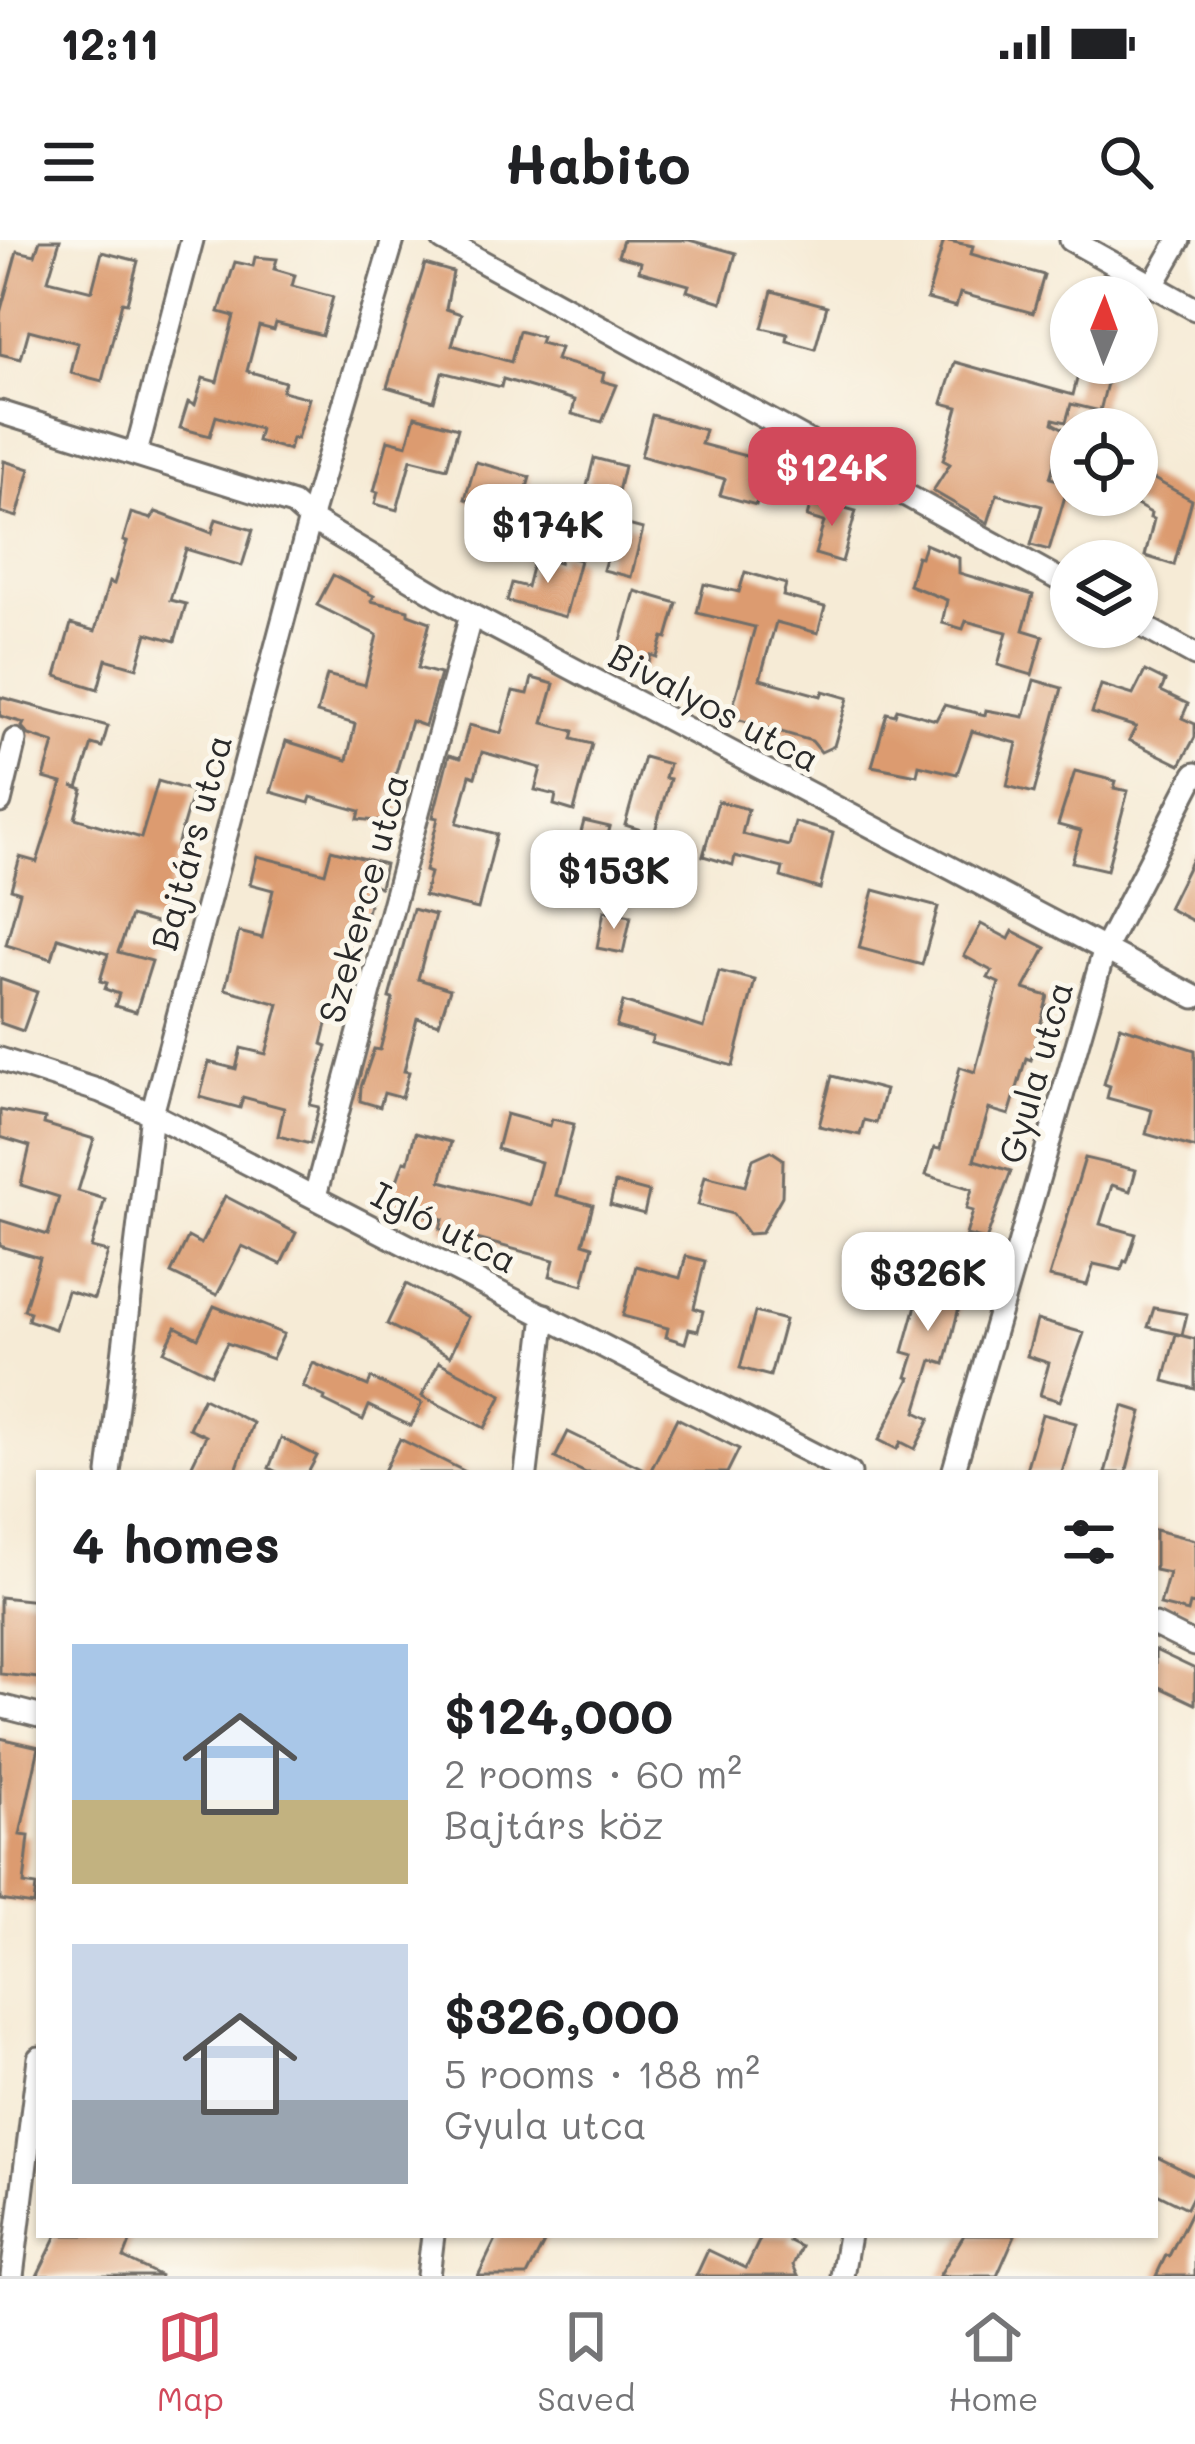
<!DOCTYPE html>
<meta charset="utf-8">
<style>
:root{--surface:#fff;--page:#f6f6f6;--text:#202124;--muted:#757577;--line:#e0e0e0;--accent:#d1495b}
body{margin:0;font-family:Mali,sans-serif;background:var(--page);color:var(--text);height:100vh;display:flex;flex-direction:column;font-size:45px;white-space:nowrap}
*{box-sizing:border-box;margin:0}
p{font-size:39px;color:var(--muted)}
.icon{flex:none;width:66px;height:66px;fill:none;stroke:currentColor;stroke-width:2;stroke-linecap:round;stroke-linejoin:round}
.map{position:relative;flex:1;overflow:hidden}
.sheet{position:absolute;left:36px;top:1230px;width:1122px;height:768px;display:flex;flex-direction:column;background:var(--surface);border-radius:0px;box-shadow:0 3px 9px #0004}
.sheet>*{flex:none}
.needle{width:78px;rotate:1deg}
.fabs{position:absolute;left:1050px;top:36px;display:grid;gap:24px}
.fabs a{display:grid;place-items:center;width:108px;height:108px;border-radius:50%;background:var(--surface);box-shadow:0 3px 9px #0004;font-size:60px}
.price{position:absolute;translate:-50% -102px;padding:0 27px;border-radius:24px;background:#fff;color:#222;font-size:39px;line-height:78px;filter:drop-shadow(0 3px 6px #0008)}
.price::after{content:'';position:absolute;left:50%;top:72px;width:36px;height:27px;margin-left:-18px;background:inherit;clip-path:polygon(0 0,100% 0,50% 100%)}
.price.active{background:var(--accent);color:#fff}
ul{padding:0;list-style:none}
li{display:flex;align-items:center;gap:36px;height:300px;padding:0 36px}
li span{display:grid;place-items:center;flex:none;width:336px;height:240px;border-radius:0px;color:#555}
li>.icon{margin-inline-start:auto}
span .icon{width:144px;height:144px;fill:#fffc;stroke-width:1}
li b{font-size:51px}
h2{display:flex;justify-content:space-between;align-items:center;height:144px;padding:0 36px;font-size:51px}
.status{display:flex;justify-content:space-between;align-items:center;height:84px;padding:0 60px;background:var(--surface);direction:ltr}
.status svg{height:33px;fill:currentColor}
header{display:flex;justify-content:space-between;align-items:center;height:156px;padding:0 36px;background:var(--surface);font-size:54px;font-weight:700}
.dock{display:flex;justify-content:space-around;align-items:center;height:168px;border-top:3px solid var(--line);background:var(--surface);font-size:33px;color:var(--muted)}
.dock a{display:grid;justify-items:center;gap:6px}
.dock .active{color:var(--accent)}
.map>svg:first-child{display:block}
.building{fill:#dc9b6f}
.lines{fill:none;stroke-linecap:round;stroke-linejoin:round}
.street-casing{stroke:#726e67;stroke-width:27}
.street{stroke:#fff;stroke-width:21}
.labels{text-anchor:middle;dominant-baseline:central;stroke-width:10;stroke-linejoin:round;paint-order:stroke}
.street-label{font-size:36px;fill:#2b2b2b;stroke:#fbf7ec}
</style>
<div class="status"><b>12:11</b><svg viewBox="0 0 49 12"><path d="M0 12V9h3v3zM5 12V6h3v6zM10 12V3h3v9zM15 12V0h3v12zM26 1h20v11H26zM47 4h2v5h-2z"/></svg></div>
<header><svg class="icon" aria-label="menu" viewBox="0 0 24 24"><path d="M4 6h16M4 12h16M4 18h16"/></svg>Habito<svg class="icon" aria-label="search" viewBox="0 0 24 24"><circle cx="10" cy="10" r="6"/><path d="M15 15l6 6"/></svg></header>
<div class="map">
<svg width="1195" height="2036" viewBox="0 0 1195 2036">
<rect width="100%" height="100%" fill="#fbf7ec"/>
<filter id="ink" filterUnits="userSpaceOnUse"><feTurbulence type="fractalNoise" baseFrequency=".00833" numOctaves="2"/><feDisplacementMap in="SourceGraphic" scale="24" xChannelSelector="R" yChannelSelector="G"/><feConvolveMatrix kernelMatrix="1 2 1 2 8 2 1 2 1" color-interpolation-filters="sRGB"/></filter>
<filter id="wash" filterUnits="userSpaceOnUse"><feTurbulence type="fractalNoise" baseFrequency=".004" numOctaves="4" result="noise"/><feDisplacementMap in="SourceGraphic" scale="48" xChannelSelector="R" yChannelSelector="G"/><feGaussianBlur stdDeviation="2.7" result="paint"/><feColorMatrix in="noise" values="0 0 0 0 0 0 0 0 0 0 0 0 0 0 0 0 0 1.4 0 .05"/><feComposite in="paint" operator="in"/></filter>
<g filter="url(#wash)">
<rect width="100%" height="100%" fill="#f6ebd6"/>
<g id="blocks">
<g class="building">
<polygon points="40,0 60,0 48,40 92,51 102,12 138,21 127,63 122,62 102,141 71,133 78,103 29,90 21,119 0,114 0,73 17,11 35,15"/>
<polygon points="623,0 689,0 736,13 722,62 687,51 689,45 639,31 641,22 618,16"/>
<polygon points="944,0 973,6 971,14 1044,35 1033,73 960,53 956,67 927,59"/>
<polygon points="255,17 277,19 274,29 295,35 292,46 333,57 322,95 276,83 274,90 259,86 247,131 285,142 282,151 309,158 297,199 292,198 289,210 257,201 260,189 216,176 210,196 180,188 188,162 195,165 203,138 217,142 234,76 219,72 235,22 253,26"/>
<polygon points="425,24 453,32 446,69 461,74 452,105 511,122 519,91 542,97 540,103 560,108 556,120 604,133 602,141 617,145 602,182 572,174 575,160 503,139 501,147 442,132 434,161 387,147"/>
<polygon points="772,51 827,66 815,109 787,101 788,94 762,88"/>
<polygon points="955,122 1073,155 1081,123 1106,123 1103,138 1108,139 1100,171 1071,164 1066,182 1054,179 1053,183 1064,189 1050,238 1069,243 1049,310 1031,305 1042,266 997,254 988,283 933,251 950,224 943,220 958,167 942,163"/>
<polygon points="652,175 705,190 701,204 768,222 756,265 720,255 725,239 641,216"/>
<polygon points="415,176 458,188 447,228 411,219 397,270 375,264 378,252 374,251 388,200 407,205"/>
<polygon points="594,218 624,226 613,273 582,266"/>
<polygon points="4,221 30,229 17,277 0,272"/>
<polygon points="476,222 530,237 519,275 465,259"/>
<polygon points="1143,233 1192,260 1174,325 1145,316 1154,279 1150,278 1151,273 1130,261 1137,255"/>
<polygon points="812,259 856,271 842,322 815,314 824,282 807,277"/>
<polygon points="156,272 212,293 216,279 253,290 242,326 186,309 170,360 186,364 175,401 147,393 137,428 106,419 98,449 56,436 71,384 95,391 109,342 114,344 127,302 123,301 131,273 151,279"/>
<polygon points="617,282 643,289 631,337 603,330"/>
<polygon points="925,304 959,318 959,333 1033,355 1023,390 1043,396 1032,435 998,425 1007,392 966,381 963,389 942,383 947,360 909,345 917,316 921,317"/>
<polygon points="561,315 580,320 565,377 507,361 512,343 527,347 535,316 559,323"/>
<polygon points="745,332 786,344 783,356 825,367 818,393 776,382 760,439 821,456 823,451 848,458 834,506 821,512 812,501 730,477 755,387 697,373 704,344 739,352"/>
<polygon points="333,335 374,356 371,361 408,370 408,374 430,382 418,428 440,434 425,486 411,481 388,561 400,564 395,583 358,579 360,571 311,557 309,563 271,552 286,501 347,520 355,484 317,473 327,435 365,445 377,395 317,365"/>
<polygon points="635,351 677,363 667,398 663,397 657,417 651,415 647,428 615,422"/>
<polygon points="1145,431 1165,441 1161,451 1188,464 1182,478 1195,484 1195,497 1180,525 1129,500 1136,487 1092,473 1101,445 1133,455"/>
<polygon points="532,438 554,444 543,483 574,491 572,499 592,504 574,571 554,565 556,555 535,550 541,528 482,512 475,537 470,535 457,583 497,594 478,669 424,656 430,633 425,631 438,578 433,577 449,515 460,518 469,485 501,493 513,451 528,454"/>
<polygon points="1034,440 1062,448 1034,553 1007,546 1017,503 972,491 957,534 919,525 917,535 872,526 887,473 895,475 897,469 936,480 944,465 985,475 986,470 1024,477"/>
<polygon points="0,457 108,486 102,507 92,504 78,548 72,546 83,550 75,578 141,598 158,541 193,551 176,609 182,611 159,684 131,676 118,712 152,721 136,772 115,766 119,754 105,749 107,743 100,741 108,714 58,698 52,719 6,705 20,652 11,649 20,617 37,622 62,543 44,538 54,503 29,495 22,487 24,483 0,476"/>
<polygon points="644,517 669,524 665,538 670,539 654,594 625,585"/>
<polygon points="1075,531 1116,541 1114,548 1128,551 1107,630 1072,622 1081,591 1058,585"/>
<polygon points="718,561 748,569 742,594 789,606 795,582 833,593 820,649 781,637 783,628 735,616 733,625 703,616"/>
<polygon points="584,581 610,587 595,644 569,637"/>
<polygon points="662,608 692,616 680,662 650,655"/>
<polygon points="331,610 385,624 380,647 374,645 357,711 346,708 322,804 327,806 310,865 319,867 310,904 278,896 284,868 243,857 240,868 200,857 209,822 236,829 241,808 266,814 279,764 225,749 239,692 262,698 273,650 250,644 257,616 325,633"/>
<polygon points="1195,613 1195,682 1168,668"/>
<polygon points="874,650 938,667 922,725 859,708"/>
<polygon points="413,669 435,675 418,739 450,749 439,784 417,778 404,831 409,832 402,858 384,853 380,867 360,861 361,847 374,809 380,810 393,759 389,758"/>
<polygon points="604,671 631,676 623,713 597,708"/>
<polygon points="981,684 1009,699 1013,691 1046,708 1024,749 1048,756 1031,820 1026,818 1009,875 989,869 974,920 1011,931 986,1000 966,995 973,971 966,969 972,949 926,935 934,908 940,909 960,827 975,832 999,743 988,738 992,731 964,716"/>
<polygon points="719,731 755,740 733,826 651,803 653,797 616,787 623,762 704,788"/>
<polygon points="0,739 37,752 23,791 0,783"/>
<polygon points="1120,786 1195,810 1195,908 1146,894 1152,870 1107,858 1110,846 1104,844"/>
<polygon points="832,836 885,850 876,883 864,880 860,895 819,886"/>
<polygon points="0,870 45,879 44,884 94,899 78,951 105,959 91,1008 108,1012 94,1059 67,1051 55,1089 28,1080 30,1072 24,1070 40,1018 0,1006 0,980 48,995 59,957 21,945 30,906 0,897"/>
<polygon points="506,874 550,886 552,879 574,884 556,955 593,965 583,1003 593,1006 583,1045 550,1036 554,1020 440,989 443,979 388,966 404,921 408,922 415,893 451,902 441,941 530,965 541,922 497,909"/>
<polygon points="771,911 783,919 782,956 761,993 748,994 733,974 698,965 705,936 745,946 753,919"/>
<polygon points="1085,918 1136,930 1130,951 1112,945 1100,984 1136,994 1127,1022 1124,1021 1121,1030 1094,1024 1087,1045 1049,1037"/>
<polygon points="615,943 649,952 644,974 610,965"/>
<polygon points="225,956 296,993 281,1024 242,1006 217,1055 171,1033 188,997 201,1004"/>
<polygon points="927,1004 975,1017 968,1044 965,1043 945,1124 932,1120 916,1172 930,1179 915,1209 901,1202 897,1209 879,1200 910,1138 907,1137 914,1115 903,1112 920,1051 915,1050 918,1039 908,1036 914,1013 924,1015"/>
<polygon points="686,1016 705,1021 694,1068 703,1071 698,1091 689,1089 685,1103 666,1097 668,1088 623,1076 636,1026 680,1038"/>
<polygon points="406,1044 468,1077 450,1116 387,1084"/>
<polygon points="214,1066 284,1094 272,1119 227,1103 211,1134 164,1111 176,1087 198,1098"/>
<polygon points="1154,1068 1187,1074 1182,1095 1148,1087"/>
<polygon points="755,1072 785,1080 770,1136 740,1128"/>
<polygon points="1037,1080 1084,1093 1060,1161 1040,1155 1049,1123 1027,1116"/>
<polygon points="1176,1094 1195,1099 1195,1149 1164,1141"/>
<polygon points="439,1122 502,1155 485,1188 422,1156"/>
<polygon points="313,1123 368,1146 371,1138 422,1163 411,1186 369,1166 363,1180 324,1161 325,1157 303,1147"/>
<polygon points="203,1158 253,1183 235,1233 188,1233 206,1196 189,1188"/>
<polygon points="1123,1166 1142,1172 1126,1233 1105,1233"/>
<polygon points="1042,1174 1076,1183 1062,1233 1025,1233"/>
<polygon points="677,1178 739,1209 727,1233 586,1233 555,1218 568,1192 650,1232"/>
<polygon points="281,1198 317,1216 308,1233 279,1233 269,1228"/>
<polygon points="400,1199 468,1233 383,1233"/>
<polygon points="1155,1290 1195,1300 1195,1365 1190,1364 1188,1372 1160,1365 1169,1333 1155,1330"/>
<polygon points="0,1357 39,1361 39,1438 0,1434"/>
<polygon points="1155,1410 1195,1429 1195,1464 1155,1445"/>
<polygon points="0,1498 39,1507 20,1595 29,1596 24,1644 36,1646 34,1665 0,1660"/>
<polygon points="1155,1916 1195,1936 1195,1952 1187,1968 1155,1952"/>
<polygon points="1195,1964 1195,2036 1156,2036 1166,2015 1169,2016"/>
<polygon points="57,1995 133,1995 124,2018 161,2036 37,2036"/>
<polygon points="498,1995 548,1995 527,2036 478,2036"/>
<polygon points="762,1995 792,1995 789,2001 801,2007 793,2025 798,2036 696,2036 708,2010 746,2028"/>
<polygon points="964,1995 1015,1995 997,2036 939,2036"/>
</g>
</g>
</g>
<g filter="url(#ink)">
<use href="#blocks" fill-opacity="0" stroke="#726e67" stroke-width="3"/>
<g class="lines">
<defs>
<g id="street">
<polyline points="443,0 1071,346"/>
<polyline points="1071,0 1195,69"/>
<polyline points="1153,45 1179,0"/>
<polyline points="0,172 293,264 310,279 471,375 1195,757"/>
<polyline points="136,213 192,0"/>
<polyline points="1137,383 1195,415"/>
<polyline points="0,562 15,500"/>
<polyline points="0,819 100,851 152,874 850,1233"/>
<polyline points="315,956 471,375"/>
<polyline points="109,1233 152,874 310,279 393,0"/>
<polyline points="526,1233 545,1075"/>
<polyline points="953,1233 1105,708 1195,534"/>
<polyline points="1155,1385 1195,1405"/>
<polyline points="0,1466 39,1476"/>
<polyline points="12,2036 39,1818"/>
<polyline points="428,2036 433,1995"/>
<polyline points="842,2036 849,1995"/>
</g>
</defs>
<use href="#street" class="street-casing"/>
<use href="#street" class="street"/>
</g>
</g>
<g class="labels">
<g class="street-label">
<text transform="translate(715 466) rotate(28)">Bivalyos utca</text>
<text transform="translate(190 602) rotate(-75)">Bajtárs utca</text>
<text transform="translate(362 658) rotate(-75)">Szekerce utca</text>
<text transform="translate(1034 832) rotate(-74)">Gyula utca</text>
<text transform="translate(445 986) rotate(27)">Igló utca</text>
</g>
</g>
</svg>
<div class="fabs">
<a><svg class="needle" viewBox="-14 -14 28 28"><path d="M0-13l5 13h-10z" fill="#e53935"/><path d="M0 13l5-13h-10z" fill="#757577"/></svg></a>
<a><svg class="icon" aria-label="locate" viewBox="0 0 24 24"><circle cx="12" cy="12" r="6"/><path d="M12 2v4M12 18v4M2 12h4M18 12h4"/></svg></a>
<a><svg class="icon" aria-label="layers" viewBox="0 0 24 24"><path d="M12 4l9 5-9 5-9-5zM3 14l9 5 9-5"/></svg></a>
</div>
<b class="price active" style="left:832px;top:289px">$124K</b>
<b class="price" style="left:548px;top:346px">$174K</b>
<b class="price" style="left:614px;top:692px">$153K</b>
<b class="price" style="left:928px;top:1094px">$326K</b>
<section class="sheet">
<h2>4 homes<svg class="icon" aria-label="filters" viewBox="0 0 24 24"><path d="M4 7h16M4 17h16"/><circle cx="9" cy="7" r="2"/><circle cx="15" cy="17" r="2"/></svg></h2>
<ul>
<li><span style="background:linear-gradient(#a9c7e8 65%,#c2b280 0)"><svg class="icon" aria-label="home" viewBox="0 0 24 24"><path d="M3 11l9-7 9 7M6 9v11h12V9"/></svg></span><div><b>$124,000</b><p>2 rooms · 60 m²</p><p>Bajtárs köz</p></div></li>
<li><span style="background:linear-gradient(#c9d6e8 65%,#9aa5b1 0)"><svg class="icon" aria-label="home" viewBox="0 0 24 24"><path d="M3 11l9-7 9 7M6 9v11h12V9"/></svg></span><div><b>$326,000</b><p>5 rooms · 188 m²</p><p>Gyula utca</p></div></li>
</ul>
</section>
</div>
<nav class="dock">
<a class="active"><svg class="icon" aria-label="map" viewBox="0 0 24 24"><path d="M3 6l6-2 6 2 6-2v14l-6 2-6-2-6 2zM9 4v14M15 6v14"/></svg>Map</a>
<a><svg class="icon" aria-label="saved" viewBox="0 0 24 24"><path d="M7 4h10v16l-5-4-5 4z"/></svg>Saved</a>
<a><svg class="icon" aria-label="home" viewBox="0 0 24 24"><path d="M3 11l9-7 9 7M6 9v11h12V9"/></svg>Home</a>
</nav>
